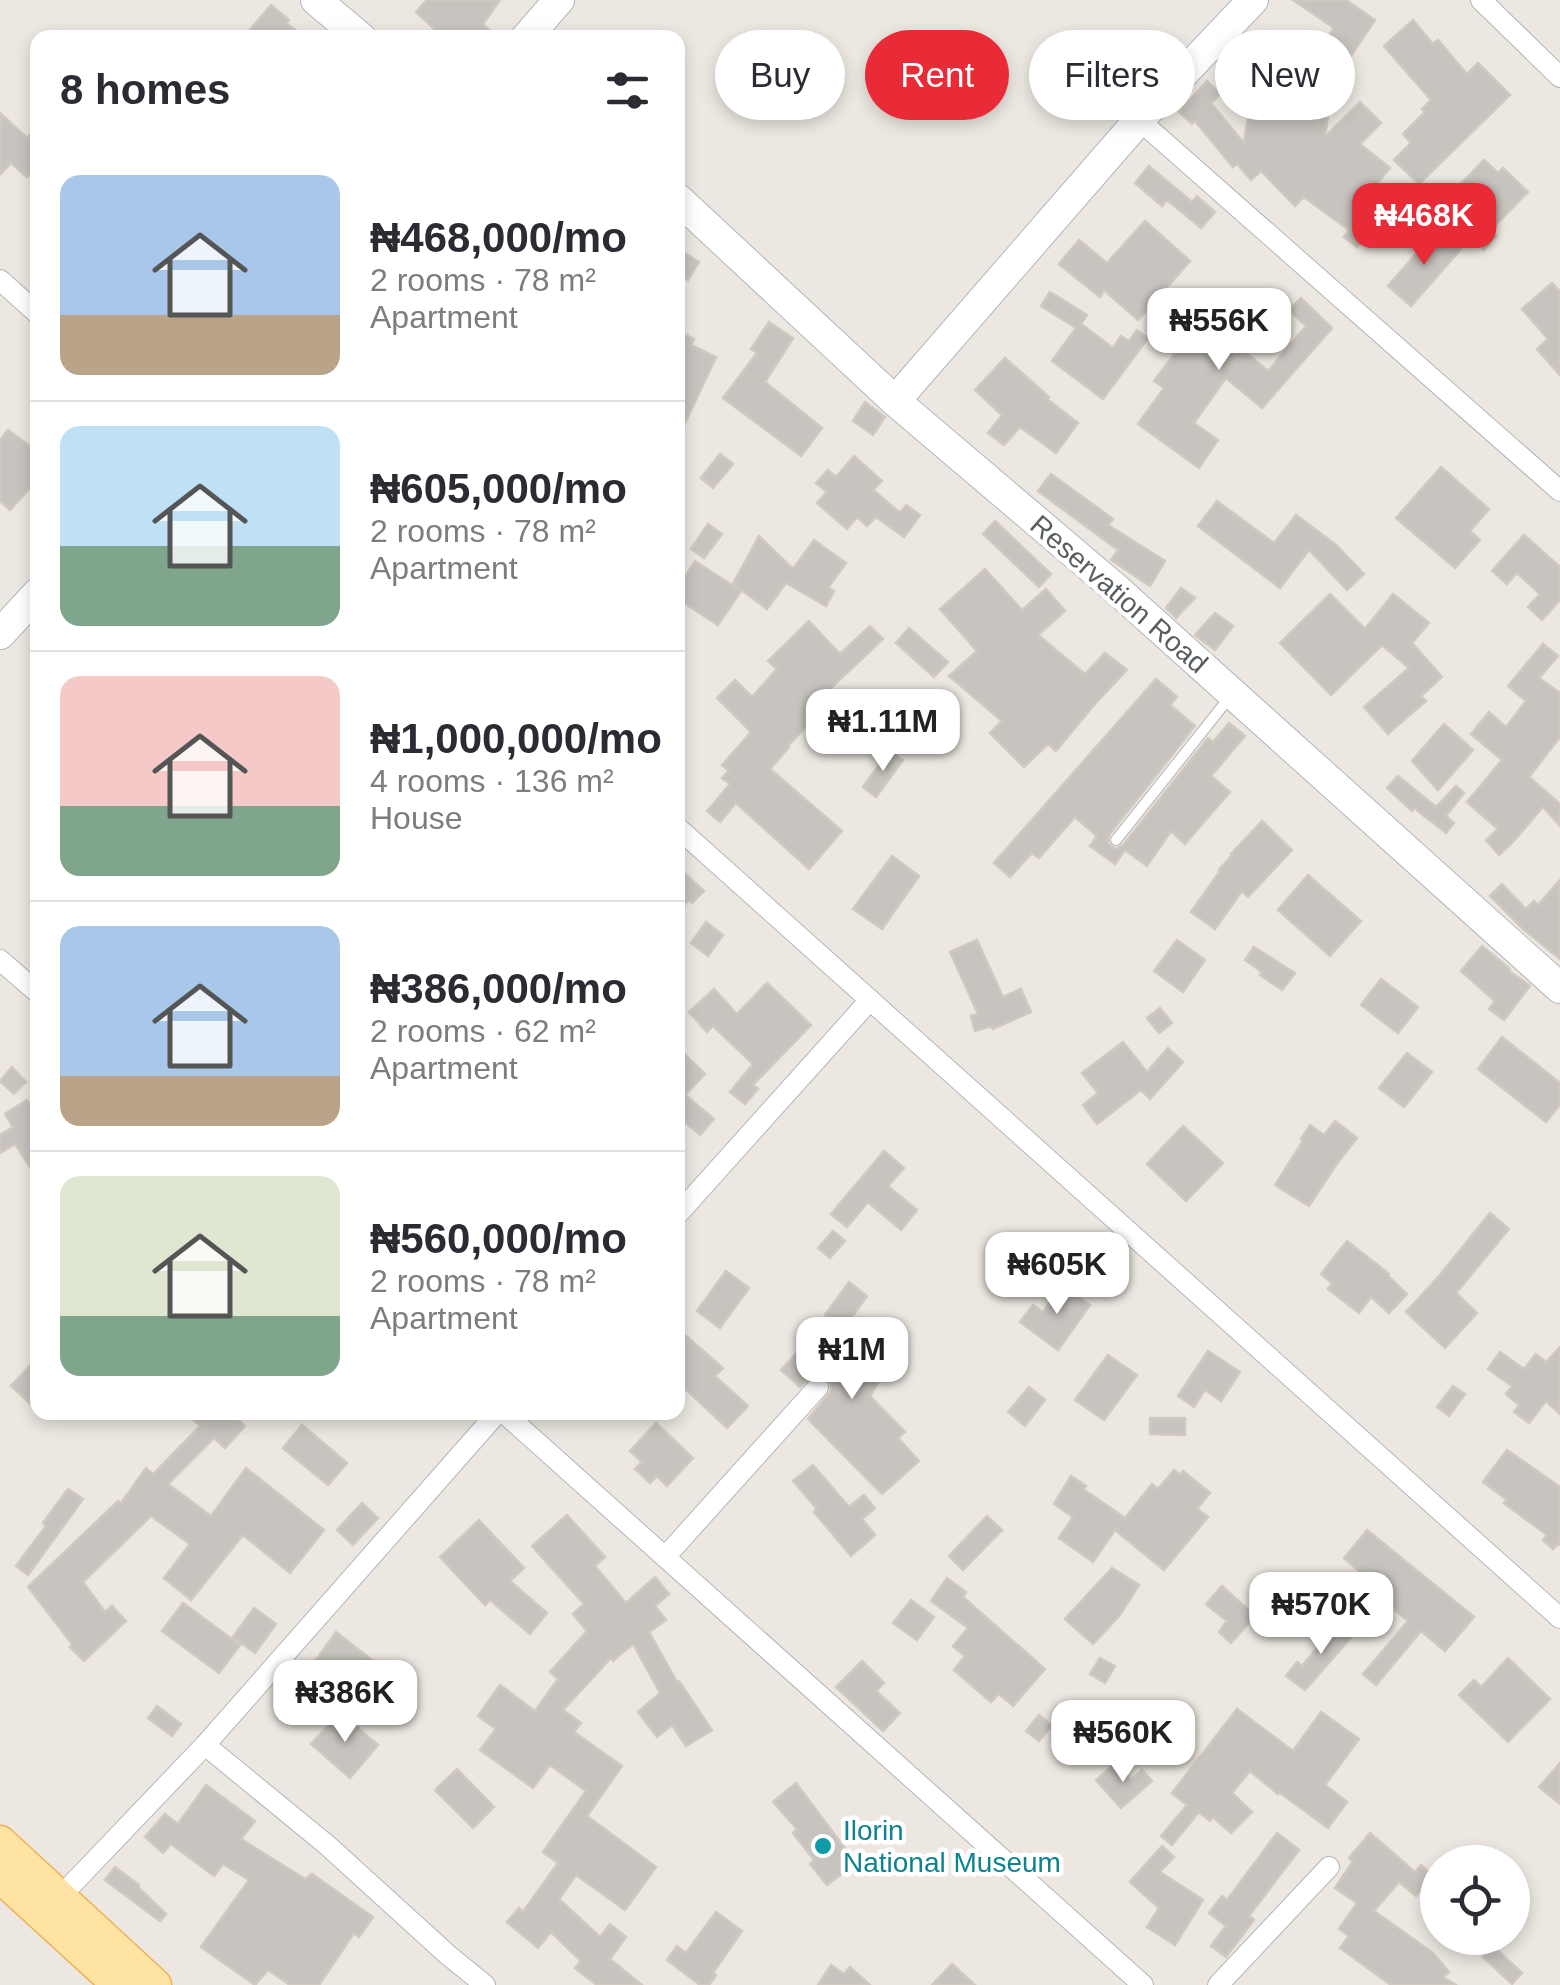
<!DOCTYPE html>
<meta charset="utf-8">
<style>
:root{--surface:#fff;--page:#f7f7f7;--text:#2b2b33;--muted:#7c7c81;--line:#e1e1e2;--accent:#e82b36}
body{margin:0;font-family:Helvetica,sans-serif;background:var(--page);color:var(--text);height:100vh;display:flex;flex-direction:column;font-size:38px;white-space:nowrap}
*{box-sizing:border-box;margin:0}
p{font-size:32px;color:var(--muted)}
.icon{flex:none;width:55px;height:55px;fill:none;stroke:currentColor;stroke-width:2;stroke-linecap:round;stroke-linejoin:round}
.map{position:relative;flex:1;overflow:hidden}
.details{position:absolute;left:30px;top:30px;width:655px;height:1390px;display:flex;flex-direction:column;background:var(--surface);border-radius:20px;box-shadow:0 5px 15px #0003}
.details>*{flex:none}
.top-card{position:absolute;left:715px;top:30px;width:695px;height:90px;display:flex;gap:20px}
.controls{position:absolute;left:1420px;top:1845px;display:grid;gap:20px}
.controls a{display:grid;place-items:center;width:110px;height:110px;border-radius:50%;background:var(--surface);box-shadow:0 5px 15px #0003;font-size:50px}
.price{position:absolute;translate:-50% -85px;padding:0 22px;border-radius:20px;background:#fff;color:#222;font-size:32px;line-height:65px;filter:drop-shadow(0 2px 5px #0008)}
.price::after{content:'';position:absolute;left:50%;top:60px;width:30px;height:22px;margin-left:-15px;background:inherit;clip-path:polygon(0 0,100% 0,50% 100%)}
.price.selected{background:var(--accent);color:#fff}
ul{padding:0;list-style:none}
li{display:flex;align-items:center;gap:30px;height:250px;padding:0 30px}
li+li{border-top:2px solid var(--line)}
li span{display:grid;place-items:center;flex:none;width:280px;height:200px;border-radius:20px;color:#555}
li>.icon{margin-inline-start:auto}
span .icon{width:120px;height:120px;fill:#fffc;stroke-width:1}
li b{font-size:42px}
h2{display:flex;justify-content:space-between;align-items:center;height:120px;padding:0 30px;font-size:42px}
.tag{padding:0 35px;border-radius:45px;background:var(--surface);box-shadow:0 5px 15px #0003;font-size:35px;line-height:90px}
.tag.selected{background:var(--accent);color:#fff}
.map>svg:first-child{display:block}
.building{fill:#c7c3be;stroke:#d1c9bf;stroke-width:2.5}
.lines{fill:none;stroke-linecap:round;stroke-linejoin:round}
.lane-casing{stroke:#b2b5b9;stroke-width:12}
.street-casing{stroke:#b2b5b9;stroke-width:22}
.secondary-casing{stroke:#b2b7bc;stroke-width:32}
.primary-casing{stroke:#f1af55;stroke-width:35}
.lane{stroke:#fff;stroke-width:10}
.street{stroke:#fff;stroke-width:20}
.secondary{stroke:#fff;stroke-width:30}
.primary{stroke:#ffe3a3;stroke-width:32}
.culture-dot{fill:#0f9aa8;stroke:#fff;stroke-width:4}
.labels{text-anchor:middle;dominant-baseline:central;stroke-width:9;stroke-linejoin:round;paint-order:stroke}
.street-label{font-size:28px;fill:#595e62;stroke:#fff}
.culture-label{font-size:28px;fill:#0d838f;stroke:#fff;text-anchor:start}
</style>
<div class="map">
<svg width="1560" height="1985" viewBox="0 0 1560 1985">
<rect width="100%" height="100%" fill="#ece8e1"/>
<g class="building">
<polygon points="427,0 500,0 483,24 497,38 444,38 416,12"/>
<polygon points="1293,0 1346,0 1375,20 1339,74 1335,71 1334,81 1327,91 1331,95 1325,137 1360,102 1381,123 1360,144 1390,168 1375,186 1393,199 1357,247 1344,237 1349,230 1304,197 1295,206 1261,171 1251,180 1237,164 1233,167 1195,121 1192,124 1179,112 1207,81 1220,94 1211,103 1244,143 1251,98 1278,103 1283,72 1302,76 1334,28"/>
<polygon points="271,5 289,20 286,23 306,38 243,38"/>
<polygon points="1413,20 1433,44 1438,40 1467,74 1478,63 1510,95 1419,184 1394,160 1411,143 1403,134 1425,112 1422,109 1431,100 1384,46"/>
<polygon points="0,113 27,138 38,126 38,166 27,177 11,163 0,175"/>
<polygon points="1484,160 1498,173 1503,168 1528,192 1490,231 1496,236 1484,250 1444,210 1458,195 1454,191"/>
<polygon points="1149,166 1192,202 1197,196 1215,212 1201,228 1167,200 1162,206 1135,183"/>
<polygon points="1145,221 1190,261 1138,320 1104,290 1100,297 1059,264 1079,240 1107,263"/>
<polygon points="1436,231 1461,249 1411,306 1388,286"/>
<polygon points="678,249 699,262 688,280 678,274"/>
<polygon points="1552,283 1560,292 1560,375 1537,349 1548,339 1522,309"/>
<polygon points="1215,290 1249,327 1233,342 1268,371 1306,326 1289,310 1301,298 1332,328 1262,408 1226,378 1194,423 1218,440 1199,468 1138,424 1164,388 1154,381 1181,345 1174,340 1205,300"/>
<polygon points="1050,292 1087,315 1081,324 1113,348 1121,336 1129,341 1137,330 1148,338 1103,399 1052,361 1076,328 1041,306"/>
<polygon points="769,322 793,338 765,382 822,428 801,456 723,398 757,353 751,349"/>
<polygon points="678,331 694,339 691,345 716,357 678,438"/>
<polygon points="1005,358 1049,397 1047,399 1078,423 1056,453 1020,427 1004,445 988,433 1002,415 975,390"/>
<polygon points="865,402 885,417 873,435 853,421"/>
<polygon points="8,430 38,452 38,492 31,487 10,510 0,501 0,440"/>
<polygon points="720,454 733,464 713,488 701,478"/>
<polygon points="854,456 882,481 873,490 900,513 906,505 920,515 904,537 876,517 867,526 857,517 847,529 817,503 827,492 816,483 828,470 836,477"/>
<polygon points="1441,467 1489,509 1470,531 1480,540 1455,568 1396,518"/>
<polygon points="1051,474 1113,519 1108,525 1165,561 1150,586 1111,560 1118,550 1038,491"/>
<polygon points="1217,501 1274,543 1296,515 1336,545 1364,574 1347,590 1309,550 1280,588 1198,526"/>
<polygon points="995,521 1051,574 1039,587 983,534"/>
<polygon points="708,524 722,534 704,558 691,549"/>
<polygon points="1524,535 1560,567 1560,600 1542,620 1528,607 1540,594 1517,573 1507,584 1492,571"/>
<polygon points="759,536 793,569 814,540 846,563 828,588 834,591 826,606 786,583 767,609 733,584"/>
<polygon points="695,561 741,591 718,625 678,599 678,588"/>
<polygon points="985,569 1022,610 1046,589 1065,611 1038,635 1085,674 1105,653 1127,670 1094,705 1056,751 1048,744 1024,767 990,733 1002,721 949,676 977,651 940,609"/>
<polygon points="1181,588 1195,598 1176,618 1166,608"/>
<polygon points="1330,594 1365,629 1393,594 1429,623 1412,643 1442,677 1421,696 1426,701 1388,734 1364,707 1409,668 1382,645 1331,695 1280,643"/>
<polygon points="1215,613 1233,626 1215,650 1195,635"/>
<polygon points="809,621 840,654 870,626 883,639 814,704 821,710 788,746 789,747 770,769 842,831 809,869 736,803 720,822 707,811 730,784 722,778 729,771 722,765 751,732 717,698 735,680 752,697 777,669 768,661"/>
<polygon points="909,628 948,662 934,677 896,643"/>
<polygon points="1543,644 1558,656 1539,678 1560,693 1560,737 1529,777 1560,804 1560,826 1543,807 1512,843 1499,855 1486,840 1498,829 1467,802 1502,760 1471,734 1489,712 1506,727 1526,701 1508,686"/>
<polygon points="1156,679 1177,697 1170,705 1195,726 1109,835 1108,844 1116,849 1123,845 1208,738 1213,742 1229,723 1245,736 1211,776 1230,792 1185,844 1171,831 1147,866 1125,850 1115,864 1090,846 1097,836 1075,817 1039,858 1032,853 1010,877 994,863"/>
<polygon points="1444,724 1473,750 1438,790 1412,761"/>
<polygon points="889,751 903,760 876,797 863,787"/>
<polygon points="1398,776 1436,807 1456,786 1464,793 1446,816 1454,823 1446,833 1414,808 1412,811 1387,788"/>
<polygon points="1262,821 1292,850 1248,897 1242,891 1215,929 1191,912 1220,871 1219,870 1232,855 1231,854"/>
<polygon points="892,856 919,876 882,929 853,909"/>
<polygon points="678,867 704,891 692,903 689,900 678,911"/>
<polygon points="1308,875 1361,921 1330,956 1278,910"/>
<polygon points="1560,880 1560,959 1523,929 1490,896 1502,884 1526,909 1534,901 1538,905"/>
<polygon points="706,922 723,935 708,956 691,943"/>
<polygon points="977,940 1003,997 1021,989 1031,1012 993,1029 991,1026 975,1031 971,1016 978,1014 950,952"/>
<polygon points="1177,940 1205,960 1183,992 1154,971"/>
<polygon points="1482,946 1510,969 1509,971 1530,986 1504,1020 1489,1009 1495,1001 1461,971"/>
<polygon points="1254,947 1295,973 1282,990 1260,975 1262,972 1245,960"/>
<polygon points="1381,979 1418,1007 1398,1033 1361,1005"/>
<polygon points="767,983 811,1025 753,1085 758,1089 745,1104 730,1092 753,1064 713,1026 707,1032 689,1012 714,989 737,1014"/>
<polygon points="1160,1008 1172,1023 1159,1033 1147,1018"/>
<polygon points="1502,1037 1560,1083 1560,1105 1546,1122 1478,1069"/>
<polygon points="1123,1042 1147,1072 1168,1048 1183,1062 1150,1099 1141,1090 1097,1124 1083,1105 1098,1093 1082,1073"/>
<polygon points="678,1048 705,1074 685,1095 714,1119 700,1135 678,1116"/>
<polygon points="1407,1053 1432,1072 1404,1107 1379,1088"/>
<polygon points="12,1067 26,1082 14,1094 0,1081"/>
<polygon points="27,1100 38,1116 38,1179 15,1144 0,1153 0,1135 13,1127 5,1114"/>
<polygon points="1335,1121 1357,1138 1336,1165 1309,1206 1275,1185 1303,1141 1301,1139 1310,1125 1324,1135"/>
<polygon points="1183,1126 1223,1163 1186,1201 1147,1164"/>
<polygon points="884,1151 904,1168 888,1186 917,1210 901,1230 868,1202 847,1227 831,1214"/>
<polygon points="1490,1213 1509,1229 1456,1293 1477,1313 1445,1348 1406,1312 1439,1276"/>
<polygon points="833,1231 845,1241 830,1258 818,1248"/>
<polygon points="1347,1241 1389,1274 1388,1276 1407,1294 1389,1313 1371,1297 1359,1313 1328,1289 1332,1283 1321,1274"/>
<polygon points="726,1271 749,1288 720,1328 697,1311"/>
<polygon points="849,1282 867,1296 830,1348 863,1379 865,1375 878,1383 870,1396 905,1432 898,1438 919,1461 882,1494 808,1419 831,1391 831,1384 828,1378 822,1374 813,1374 800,1387 781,1370 830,1318 825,1315"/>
<polygon points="1062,1285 1090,1305 1058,1350 1020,1322 1033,1305 1043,1312"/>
<polygon points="678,1329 723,1368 715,1376 748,1406 727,1428 678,1382"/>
<polygon points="1560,1347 1560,1414 1546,1401 1529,1423 1514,1412 1519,1405 1506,1394 1512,1386 1488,1369 1500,1352 1524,1369 1536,1354 1546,1362"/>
<polygon points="1208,1351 1240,1372 1221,1401 1205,1390 1194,1407 1178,1396"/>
<polygon points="1108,1355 1137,1375 1104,1420 1075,1400"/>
<polygon points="38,1357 38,1411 11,1386"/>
<polygon points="1453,1386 1465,1394 1449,1416 1437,1407"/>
<polygon points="1029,1387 1045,1400 1025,1426 1008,1412"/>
<polygon points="186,1412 231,1412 245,1426 225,1448 214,1438 168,1484 211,1516 246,1468 324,1530 290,1573 243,1535 191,1600 164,1578 190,1544 151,1516 83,1582 105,1612 112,1606 126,1621 84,1661 70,1647 72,1644 28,1587 118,1501 121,1503 146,1468 153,1474 200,1426"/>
<polygon points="1150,1418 1185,1418 1185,1435 1150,1434"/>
<polygon points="656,1423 693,1458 667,1486 657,1476 650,1483 635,1469 642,1462 630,1451"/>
<polygon points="302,1425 347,1463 328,1485 283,1448"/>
<polygon points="1507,1450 1560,1487 1560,1545 1558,1544 1553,1549 1543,1540 1547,1535 1504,1503 1507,1500 1483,1482"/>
<polygon points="813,1465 849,1507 864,1495 875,1508 862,1519 875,1535 851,1556 814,1512 817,1509 793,1481"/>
<polygon points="1174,1470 1180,1475 1183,1471 1210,1493 1197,1509 1208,1517 1164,1570 1115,1530 1093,1562 1059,1538 1073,1517 1054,1504 1071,1476 1086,1486 1083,1489 1125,1518 1152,1484 1158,1489"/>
<polygon points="68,1489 83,1499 28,1575 16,1566 46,1526 43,1523"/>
<polygon points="362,1503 378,1518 353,1545 337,1530"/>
<polygon points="567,1515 605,1557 595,1566 626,1603 655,1577 669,1594 655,1606 666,1620 649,1632 677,1682 679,1681 712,1730 686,1746 672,1725 657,1737 638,1712 660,1693 633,1644 613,1661 611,1658 563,1710 581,1723 574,1732 622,1766 587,1816 656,1867 625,1910 576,1875 559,1899 600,1937 610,1924 626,1937 610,1959 642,1985 597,1985 575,1968 581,1961 551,1932 538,1948 507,1922 519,1908 523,1912 558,1863 543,1852 586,1791 550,1765 533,1788 480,1750 496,1729 478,1716 500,1685 535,1711 558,1679 550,1672 587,1631 573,1614 584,1604 532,1546"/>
<polygon points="987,1516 1002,1530 963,1570 949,1556"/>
<polygon points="479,1520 524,1568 510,1581 547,1613 530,1634 490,1600 485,1605 440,1557"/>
<polygon points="1367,1530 1474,1617 1445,1651 1421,1631 1376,1685 1363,1674 1408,1621 1379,1597 1384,1592 1344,1558"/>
<polygon points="1112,1568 1139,1585 1120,1615 1093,1644 1065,1619"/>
<polygon points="947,1578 966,1592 963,1597 1045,1669 1013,1706 999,1694 991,1702 954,1670 965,1656 953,1646 968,1628 931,1601"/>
<polygon points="1222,1586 1255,1616 1231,1643 1219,1632 1227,1621 1206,1604"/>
<polygon points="911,1600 934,1617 917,1640 893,1623"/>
<polygon points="183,1603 240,1645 219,1673 162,1631"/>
<polygon points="254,1608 276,1624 255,1653 233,1637"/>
<polygon points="1340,1621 1355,1633 1305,1690 1286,1676 1297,1662 1302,1666"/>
<polygon points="336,1632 396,1679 386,1691 363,1673 345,1697 309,1670"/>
<polygon points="1100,1658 1115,1666 1105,1683 1090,1674"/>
<polygon points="1508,1658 1550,1699 1508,1742 1459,1695 1474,1680 1481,1687"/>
<polygon points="862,1661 884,1683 876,1691 900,1713 883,1731 836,1687"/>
<polygon points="157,1706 181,1724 172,1736 148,1718"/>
<polygon points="1237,1709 1293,1751 1321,1712 1359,1739 1325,1785 1347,1802 1328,1828 1279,1792 1278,1794 1250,1771 1232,1793 1252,1812 1231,1833 1213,1817 1210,1821 1199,1812 1172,1845 1161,1836 1187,1805 1172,1793"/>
<polygon points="340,1713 378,1745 350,1778 311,1744"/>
<polygon points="1039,1715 1052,1726 1039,1741 1026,1731"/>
<polygon points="1116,1763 1131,1780 1142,1770 1152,1781 1121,1808 1096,1780"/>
<polygon points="1560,1763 1560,1804 1539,1787"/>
<polygon points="457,1769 494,1807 473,1828 435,1790"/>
<polygon points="796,1783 856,1863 827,1885 810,1864 814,1860 793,1833 797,1829 773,1802"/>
<polygon points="206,1785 255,1821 241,1839 305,1879 312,1874 373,1917 359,1937 354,1933 319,1985 290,1985 268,1970 255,1985 201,1947 249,1880 223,1864 214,1876 171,1844 163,1853 145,1837 165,1814 178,1824"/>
<polygon points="1277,1833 1299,1850 1249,1916 1254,1920 1226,1957 1211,1946 1226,1926 1209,1913 1222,1896 1227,1900"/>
<polygon points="1370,1833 1415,1872 1421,1865 1433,1876 1416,1896 1399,1882 1374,1911 1433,1953 1449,1972 1443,1977 1456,1985 1391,1985 1340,1948 1349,1936 1339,1929 1357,1903 1335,1888 1353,1861 1349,1858"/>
<polygon points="1162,1846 1174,1857 1160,1872 1203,1900 1175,1945 1147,1927 1159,1908 1130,1882"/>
<polygon points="115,1867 139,1885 138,1887 166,1914 160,1921 105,1880"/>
<polygon points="716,1912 742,1931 713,1973 716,1975 709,1985 700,1985 667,1960 677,1946 686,1953"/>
<polygon points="1493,1946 1522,1973 1512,1984 1483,1957"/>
<polygon points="952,1964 975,1985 932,1985"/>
<polygon points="831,1965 844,1974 850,1967 870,1985 818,1985"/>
</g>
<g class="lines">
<defs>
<polyline id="lane" points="1116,840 1229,698"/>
<g id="street">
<polyline points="1481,0 1560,77"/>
<polyline points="1139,120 1560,491"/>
<polyline points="0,280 38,314"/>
<polyline points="678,828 1560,1618"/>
<polyline points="0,960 38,993"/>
<polyline points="678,1214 870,1000"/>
<polyline points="503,1412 1143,1985"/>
<polyline points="666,1556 818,1387"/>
<polyline points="205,1745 327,1845 448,1955 485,1985"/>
<polyline points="59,1898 205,1745 498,1412"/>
<polyline points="1218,1985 1329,1867"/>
</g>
<g id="secondary">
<polyline points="316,0 361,38"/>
<polyline points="526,38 559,0"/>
<polyline points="678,199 895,401 1115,588 1560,988"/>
<polyline points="895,401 1139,120 1253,0"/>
<polyline points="0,634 38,593"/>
</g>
<g id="primary">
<polyline points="0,1842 155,1985"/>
<polyline points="0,1876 119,1985"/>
</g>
</defs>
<use href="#lane" class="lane-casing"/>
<use href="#street" class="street-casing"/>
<use href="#secondary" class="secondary-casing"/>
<use href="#primary" class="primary-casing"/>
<use href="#lane" class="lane"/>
<use href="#street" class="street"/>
<use href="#secondary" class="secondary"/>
<use href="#primary" class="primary"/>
</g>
<circle class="culture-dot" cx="823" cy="1846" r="10"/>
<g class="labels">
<g class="street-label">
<text transform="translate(1119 594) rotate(41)">Reservation Road</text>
</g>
<g class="culture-label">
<text x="843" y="1830">Ilorin<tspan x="843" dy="32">National Museum</tspan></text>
</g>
</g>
</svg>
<div class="controls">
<a><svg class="icon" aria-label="locate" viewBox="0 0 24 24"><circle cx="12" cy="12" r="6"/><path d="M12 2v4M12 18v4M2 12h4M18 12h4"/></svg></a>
</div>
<b class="price selected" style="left:1424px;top:268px">₦468K</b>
<b class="price" style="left:1219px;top:373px">₦556K</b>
<b class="price" style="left:883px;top:774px">₦1.11M</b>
<b class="price" style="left:1057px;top:1317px">₦605K</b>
<b class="price" style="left:852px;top:1402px">₦1M</b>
<b class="price" style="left:1321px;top:1657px">₦570K</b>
<b class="price" style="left:345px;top:1745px">₦386K</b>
<b class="price" style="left:1123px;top:1785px">₦560K</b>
<div class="top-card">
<a class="tag">Buy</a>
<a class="tag selected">Rent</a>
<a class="tag">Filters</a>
<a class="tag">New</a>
</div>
<section class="details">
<h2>8 homes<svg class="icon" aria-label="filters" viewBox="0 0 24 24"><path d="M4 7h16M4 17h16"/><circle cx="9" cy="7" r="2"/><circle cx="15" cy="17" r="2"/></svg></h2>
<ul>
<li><span style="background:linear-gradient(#a9c7e8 70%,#b9a48a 0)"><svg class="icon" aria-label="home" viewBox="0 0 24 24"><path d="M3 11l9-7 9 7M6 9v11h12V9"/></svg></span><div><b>₦468,000/mo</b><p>2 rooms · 78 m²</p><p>Apartment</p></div></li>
<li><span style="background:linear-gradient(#bfe0f5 60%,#7fa58c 0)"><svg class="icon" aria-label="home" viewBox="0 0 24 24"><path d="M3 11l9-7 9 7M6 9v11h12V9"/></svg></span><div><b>₦605,000/mo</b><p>2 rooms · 78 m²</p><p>Apartment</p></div></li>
<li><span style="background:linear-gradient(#f6c9c9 65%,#7fa58c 0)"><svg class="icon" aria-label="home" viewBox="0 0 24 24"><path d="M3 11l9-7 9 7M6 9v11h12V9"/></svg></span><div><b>₦1,000,000/mo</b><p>4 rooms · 136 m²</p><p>House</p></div></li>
<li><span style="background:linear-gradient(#a9c7e8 75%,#b9a48a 0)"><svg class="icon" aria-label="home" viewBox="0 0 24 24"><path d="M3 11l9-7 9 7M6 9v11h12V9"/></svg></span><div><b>₦386,000/mo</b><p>2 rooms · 62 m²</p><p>Apartment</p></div></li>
<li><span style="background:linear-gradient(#dfe7d0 70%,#7fa58c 0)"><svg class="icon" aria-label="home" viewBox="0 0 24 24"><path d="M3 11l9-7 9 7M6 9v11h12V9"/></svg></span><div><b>₦560,000/mo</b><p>2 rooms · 78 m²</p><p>Apartment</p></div></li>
</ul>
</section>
</div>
